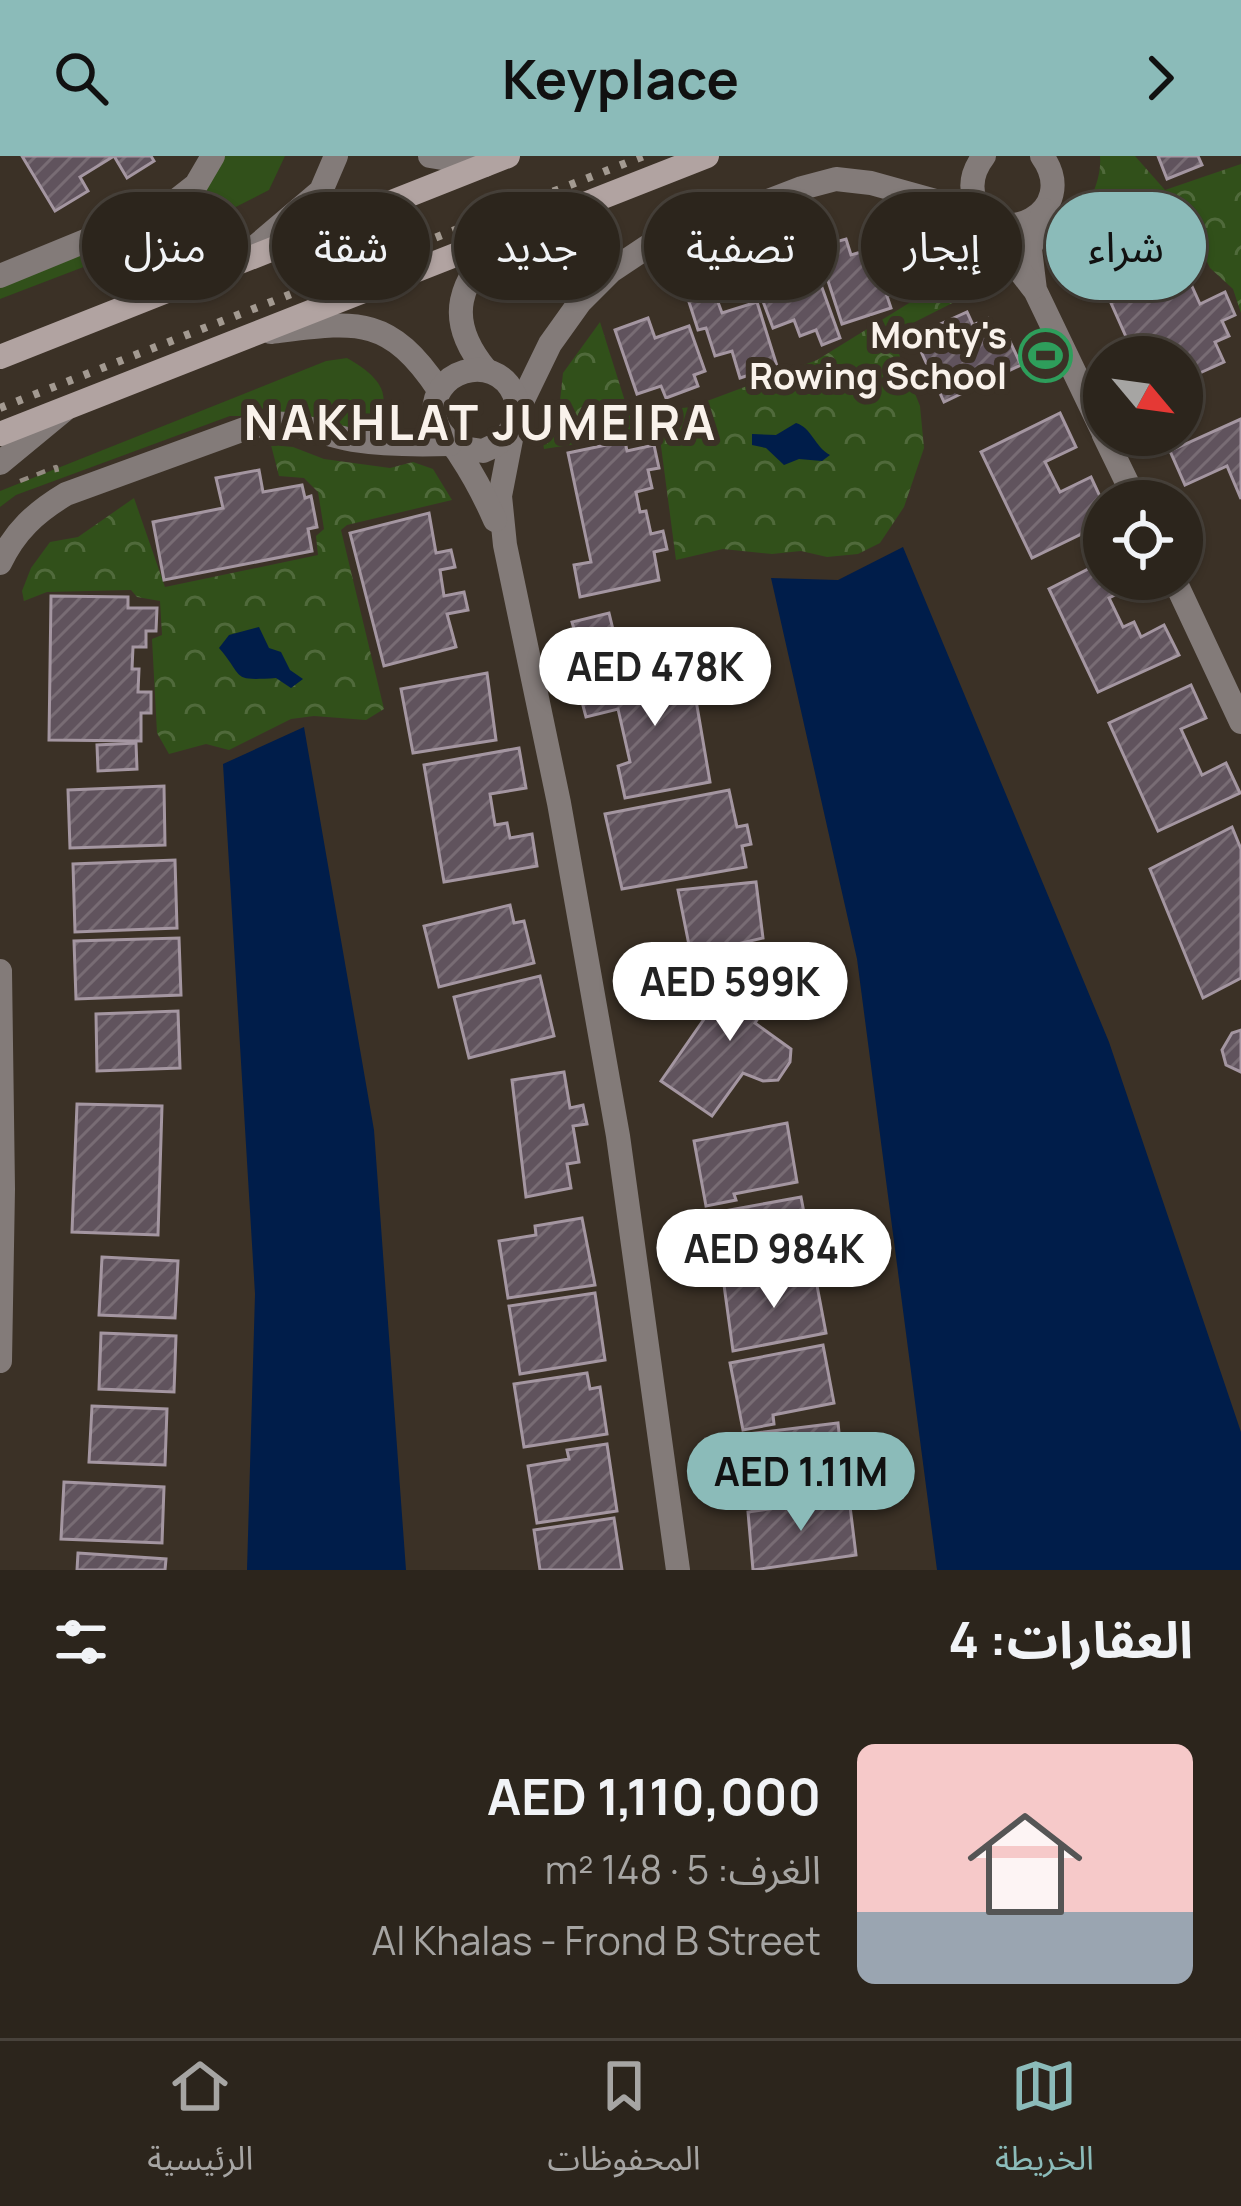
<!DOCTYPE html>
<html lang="ar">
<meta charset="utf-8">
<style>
:root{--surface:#2c251c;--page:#342d25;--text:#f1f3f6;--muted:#a6a5a3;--line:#48423b;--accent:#8bbbb9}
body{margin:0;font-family:Manrope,"Noto Sans Arabic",sans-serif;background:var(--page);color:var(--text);direction:rtl;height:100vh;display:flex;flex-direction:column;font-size:45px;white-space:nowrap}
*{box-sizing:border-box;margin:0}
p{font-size:39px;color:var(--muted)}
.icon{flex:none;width:66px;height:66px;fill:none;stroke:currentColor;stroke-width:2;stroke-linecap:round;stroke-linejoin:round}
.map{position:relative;height:1414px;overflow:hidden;direction:ltr}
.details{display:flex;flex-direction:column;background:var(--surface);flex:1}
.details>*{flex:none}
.top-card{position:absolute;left:36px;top:36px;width:1170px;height:108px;direction:rtl;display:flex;gap:24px}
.needle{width:78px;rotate:119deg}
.tools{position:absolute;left:1083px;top:180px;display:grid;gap:24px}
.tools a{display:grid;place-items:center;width:120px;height:120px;border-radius:50%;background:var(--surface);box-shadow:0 3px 9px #0004,0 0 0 3px var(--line);font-size:60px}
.price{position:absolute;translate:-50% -102px;padding:0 27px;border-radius:42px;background:#fff;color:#222;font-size:39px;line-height:78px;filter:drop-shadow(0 3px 6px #0008)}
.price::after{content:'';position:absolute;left:50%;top:72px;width:36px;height:27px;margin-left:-18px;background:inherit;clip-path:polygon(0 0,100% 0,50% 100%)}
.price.on{background:var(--accent);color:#111}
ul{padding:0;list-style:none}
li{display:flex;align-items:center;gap:36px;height:300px;padding:0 48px}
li+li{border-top:3px solid var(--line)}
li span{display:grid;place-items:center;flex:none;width:336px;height:240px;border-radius:18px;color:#555}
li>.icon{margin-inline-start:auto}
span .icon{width:144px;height:144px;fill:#fffc;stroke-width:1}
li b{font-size:51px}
h2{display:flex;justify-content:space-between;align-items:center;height:144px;padding:0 48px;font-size:51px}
.tag{padding:0 42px;border-radius:54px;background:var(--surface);box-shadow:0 3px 9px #0004,0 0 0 3px var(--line);font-size:42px;line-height:108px}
.tag.on{background:var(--accent);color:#111}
header{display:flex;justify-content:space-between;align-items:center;height:156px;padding:0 48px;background:var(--accent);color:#111;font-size:54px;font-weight:700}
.menu{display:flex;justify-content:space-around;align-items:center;height:168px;border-top:3px solid var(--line);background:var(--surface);font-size:33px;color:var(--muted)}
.menu a{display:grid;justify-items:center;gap:6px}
.menu .on{color:var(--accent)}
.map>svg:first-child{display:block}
.green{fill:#31501a}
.forest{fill:url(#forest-crowns)}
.water{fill:#001d4a}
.building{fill:url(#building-hatch);stroke:#a496a1;stroke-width:3}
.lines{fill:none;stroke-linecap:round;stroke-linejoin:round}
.path{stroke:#948b82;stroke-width:4.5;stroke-dasharray:9 9;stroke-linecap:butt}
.minor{stroke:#837b79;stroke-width:24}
.tertiary{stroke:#837b79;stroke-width:24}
.secondary{stroke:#b1a3a1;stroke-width:24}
.rail{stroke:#a39a91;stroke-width:8;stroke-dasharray:6 12;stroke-linecap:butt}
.labels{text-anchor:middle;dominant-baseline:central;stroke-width:12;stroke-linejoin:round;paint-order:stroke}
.poi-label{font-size:36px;font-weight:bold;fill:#f9f2eb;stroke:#3b3126;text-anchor:end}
.district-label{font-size:48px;font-weight:bold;letter-spacing:3px;fill:#f9f2eb;stroke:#3b3126}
</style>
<header><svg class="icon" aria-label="forward" viewBox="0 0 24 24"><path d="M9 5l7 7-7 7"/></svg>Keyplace<svg class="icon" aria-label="search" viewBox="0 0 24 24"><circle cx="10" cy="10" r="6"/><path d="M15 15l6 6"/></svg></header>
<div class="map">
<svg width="1241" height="1414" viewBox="0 0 1241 1414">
<defs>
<pattern id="forest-crowns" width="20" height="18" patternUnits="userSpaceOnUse" patternTransform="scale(3)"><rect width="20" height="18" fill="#31501a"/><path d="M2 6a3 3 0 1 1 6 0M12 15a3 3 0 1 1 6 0" fill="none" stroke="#506a3b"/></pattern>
<pattern id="building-hatch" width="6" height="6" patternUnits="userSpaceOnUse" patternTransform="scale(3)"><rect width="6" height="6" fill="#60535d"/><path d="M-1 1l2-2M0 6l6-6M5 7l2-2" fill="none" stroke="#786c74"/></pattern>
</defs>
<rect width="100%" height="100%" fill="#3b3126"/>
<g class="green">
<polygon points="206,0 285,0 269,34 222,58 0,143 0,131 174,51"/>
<path d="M347 202C390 226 397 250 358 283L259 260H230L16 339 0 351V335L326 205Z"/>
</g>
<g class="forest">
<path d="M1100 0H1135L1165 34 1241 8V157L1233 133 1210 112 1181 52 1071 102C1072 64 1103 37 1100 0Z"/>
<path d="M891 62C931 71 975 89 1002 122L891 178 920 250 924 292 904 351 880 387 858 398 827 401 801 395 772 398 723 393 676 404 659 275 544 293 542 280 559 254 563 217 600 166 629 258 691 251 817 204 922 139Z"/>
<polygon points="271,289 293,291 324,303 390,312 413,306 433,313 452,344 347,369 341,374 384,553 366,564 314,560 291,563 229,594 206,588 169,598 157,577 152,483 162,479 160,445 137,441 131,434 47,436 24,445 22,435 31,412 50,386 78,381 134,342 165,431 318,399 316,380 324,373 318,336 304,322 279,320"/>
</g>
<g class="water">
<path d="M796 267C812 272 814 290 830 299L822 305 799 303 784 309 766 292 752 289V278L776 279Z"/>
<polygon points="903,391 1109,886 1241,1276 1241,1414 937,1414 857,803 771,422 838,424"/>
<path d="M259 471 269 492 281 496 290 514 303 523 291 532 276 522C230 525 245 522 219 492L229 479Z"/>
<polygon points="304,571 374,974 406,1414 247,1414 255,1138 223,608"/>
</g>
<g class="building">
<polygon points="22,0 114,0 80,21 88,35 55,55"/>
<polygon points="114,0 151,0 154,5 127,22"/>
<polygon points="1158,0 1198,0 1202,9 1167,23"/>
<polygon points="1170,77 1179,98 1191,93 1199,111 1186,117 1200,148 1225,136 1235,159 1222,165 1229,180 1215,186 1224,206 1182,225 1182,201 1135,201 1095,111"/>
<polygon points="846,83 851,99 884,89 889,101 898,98 912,133 887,140 891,152 842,168 817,91"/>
<polygon points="778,106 785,126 816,115 840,182 822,189 816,174 800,180 794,164 773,172 752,116"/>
<polygon points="715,138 722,157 757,146 777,210 740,222 732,195 715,200 706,172 698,174 689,146"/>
<polygon points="967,156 973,169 988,162 998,183 1007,179 1021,209 944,246 914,180"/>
<polygon points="648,162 655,182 689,170 705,215 694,219 698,230 666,242 661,230 637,238 615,174"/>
<polygon points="1060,257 1076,291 1045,306 1060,336 1091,321 1104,349 1104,367 1032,402 981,296"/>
<polygon points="1241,263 1241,343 1227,310 1185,329 1170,295"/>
<polygon points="625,285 627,295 654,289 659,312 648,314 652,332 636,336 640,356 646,355 651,378 663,375 667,393 654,396 659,424 580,441 574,409 591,406 568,297"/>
<polygon points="259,314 263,336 302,329 305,342 311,340 317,371 308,373 312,395 164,424 153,366 223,352 216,322"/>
<polygon points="429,357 436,397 451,394 455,411 440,414 444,440 464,436 468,454 447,458 456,491 384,510 350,377"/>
<polygon points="1104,405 1104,423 1143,425 1109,442 1123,471 1134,466 1141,481 1164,469 1179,499 1098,536 1049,433"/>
<polygon points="51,440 128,441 128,452 157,452 156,475 146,475 146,491 133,491 132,513 139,513 138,536 151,536 151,557 141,557 141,585 49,584"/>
<polygon points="609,457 615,482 579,491 572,466"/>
<polygon points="690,509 710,626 625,642 618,610 630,606 618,553 586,561 578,531"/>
<polygon points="487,517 496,584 413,597 401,533"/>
<polygon points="1191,529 1206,562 1181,573 1202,619 1226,607 1240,637 1158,675 1109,567"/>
<polygon points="136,587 137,613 98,615 97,589"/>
<polygon points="519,592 526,632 490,638 495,669 507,667 510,682 532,678 537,710 444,726 424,609"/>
<polygon points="164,630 165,689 70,692 68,634"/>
<polygon points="729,634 737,671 747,669 751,688 742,690 746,711 622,733 605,658"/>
<polygon points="1232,671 1241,693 1241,822 1203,842 1150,713"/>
<polygon points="175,704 177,772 75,776 73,708"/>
<polygon points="756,726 763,782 691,799 678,734"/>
<polygon points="510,749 514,767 524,765 534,807 439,831 424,770"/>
<polygon points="179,782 181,839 76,843 74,785"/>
<polygon points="753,806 767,814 775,836 755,867 791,893 790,906 778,924 763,925 743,917 712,960 661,925 739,813"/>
<polygon points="540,820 554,880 469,902 454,841"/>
<polygon points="178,855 180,912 97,915 96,858"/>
<polygon points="1241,874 1241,916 1226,909 1222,894 1232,877"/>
<polygon points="564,916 570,952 583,949 587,968 573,970 579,1006 567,1008 571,1032 526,1041 512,924"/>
<polygon points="77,948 162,950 158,1079 72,1076"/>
<polygon points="787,967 797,1026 734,1038 736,1044 706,1050 694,985"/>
<polygon points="801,1041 812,1099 751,1111 753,1118 720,1125 708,1058"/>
<polygon points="582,1062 595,1129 508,1142 499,1085 536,1079 535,1070"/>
<polygon points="102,1101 178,1105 175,1162 99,1159"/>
<polygon points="815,1119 826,1177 733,1195 724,1129"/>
<polygon points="595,1137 605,1204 520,1218 509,1150"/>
<polygon points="101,1177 176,1180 174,1236 99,1233"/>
<polygon points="823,1189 834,1247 773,1259 774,1268 743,1274 730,1207"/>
<polygon points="587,1217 590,1233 600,1231 607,1278 524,1291 514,1228"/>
<polygon points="92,1250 167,1253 165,1309 89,1306"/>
<polygon points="838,1267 845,1334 738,1346 734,1309 709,1312 706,1283"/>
<polygon points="607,1288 617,1355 537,1367 528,1310 569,1303 567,1294"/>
<polygon points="64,1326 164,1331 162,1387 61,1383"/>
<polygon points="849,1342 856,1399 753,1414 748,1356"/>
<polygon points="614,1362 622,1414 540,1414 534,1374"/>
<polygon points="78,1397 166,1403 165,1414 77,1414"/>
</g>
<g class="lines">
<polyline class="path" points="20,325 56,311 57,316"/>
<g class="minor">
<polyline points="430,0 485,9"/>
<path d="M984 0C974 13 969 28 975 44 997 98 1082 56 1042 0"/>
<polyline points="1044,54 1030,93 1035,134 1104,278"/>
<polyline points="993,64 1010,102 1033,132"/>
<polyline points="242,102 321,35 336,0"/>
<polyline points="0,120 168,51 196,29 213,0"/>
<path d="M271 176C354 166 388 157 439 234"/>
<path d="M486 214C442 161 461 126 501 80"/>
<polyline points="517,256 550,188 580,146 611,115 647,91 802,32 836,23 871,27 986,59"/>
<polyline points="514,268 500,340 505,389 559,647 618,980 678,1414"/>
<polyline points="1104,279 1136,345"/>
<path d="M456 291 483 295C507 286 525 264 514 238 494 194 427 215 435 262 438 279 452 285 460 299 474 320 485 341 495 364"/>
<path d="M0 407C15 375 36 356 66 338L250 271C295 260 312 277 353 284 385 289 419 289 450 288"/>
<polyline points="1174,423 1241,566"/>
<polyline points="0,815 3,1033 0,1205"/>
</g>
<polyline class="tertiary" points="0,307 63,255"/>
<g class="secondary">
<polyline points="0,201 508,0"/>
<polyline points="0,278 707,0"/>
</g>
<polyline class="rail" points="0,252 644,0"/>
</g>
<defs>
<symbol id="stadium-ring" viewBox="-11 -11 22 22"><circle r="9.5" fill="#3b3126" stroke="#2e9e5b" stroke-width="1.5"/><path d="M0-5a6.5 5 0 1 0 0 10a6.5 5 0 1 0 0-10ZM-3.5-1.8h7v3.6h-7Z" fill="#2e9e5b"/></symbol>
</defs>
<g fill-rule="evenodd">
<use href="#stadium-ring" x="1016" y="170" width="59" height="59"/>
</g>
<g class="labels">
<g class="poi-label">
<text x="1007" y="178">Monty's<tspan x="1007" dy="41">Rowing School</tspan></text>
</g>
<g class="district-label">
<text x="481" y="265">NAKHLAT JUMEIRA</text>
</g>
</g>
</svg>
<div class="tools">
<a><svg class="needle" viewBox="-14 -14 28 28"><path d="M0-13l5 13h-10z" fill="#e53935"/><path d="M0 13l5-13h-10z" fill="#a6a5a3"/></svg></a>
<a><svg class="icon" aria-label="locate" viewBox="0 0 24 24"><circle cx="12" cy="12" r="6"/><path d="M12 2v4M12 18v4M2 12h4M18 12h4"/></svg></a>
</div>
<b class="price" style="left:655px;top:573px">AED 478K</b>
<b class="price" style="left:730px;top:888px">AED 599K</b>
<b class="price" style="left:774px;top:1155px">AED 984K</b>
<b class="price on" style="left:801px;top:1378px">AED 1.11M</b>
<div class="top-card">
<a class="tag on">شراء</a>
<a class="tag">إيجار</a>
<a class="tag">تصفية</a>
<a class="tag">جديد</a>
<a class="tag">شقة</a>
<a class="tag">منزل</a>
</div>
</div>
<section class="details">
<h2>العقارات: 4<svg class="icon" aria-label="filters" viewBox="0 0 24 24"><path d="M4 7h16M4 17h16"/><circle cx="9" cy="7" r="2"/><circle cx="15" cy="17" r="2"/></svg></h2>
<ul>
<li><span style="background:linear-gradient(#f6c9c9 70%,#9aa5b1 0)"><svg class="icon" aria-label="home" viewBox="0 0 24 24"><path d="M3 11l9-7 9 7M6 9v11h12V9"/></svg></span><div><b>AED 1,110,000</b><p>الغرف: 5 · 148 m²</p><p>Al Khalas - Frond B Street</p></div></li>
</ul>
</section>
<nav class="menu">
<a class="on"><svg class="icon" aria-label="map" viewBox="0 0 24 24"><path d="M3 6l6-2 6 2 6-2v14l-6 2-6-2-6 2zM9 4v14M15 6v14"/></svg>الخريطة</a>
<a><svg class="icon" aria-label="saved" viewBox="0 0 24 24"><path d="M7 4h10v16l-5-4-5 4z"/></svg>المحفوظات</a>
<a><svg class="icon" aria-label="home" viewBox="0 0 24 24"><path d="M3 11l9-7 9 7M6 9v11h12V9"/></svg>الرئيسية</a>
</nav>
